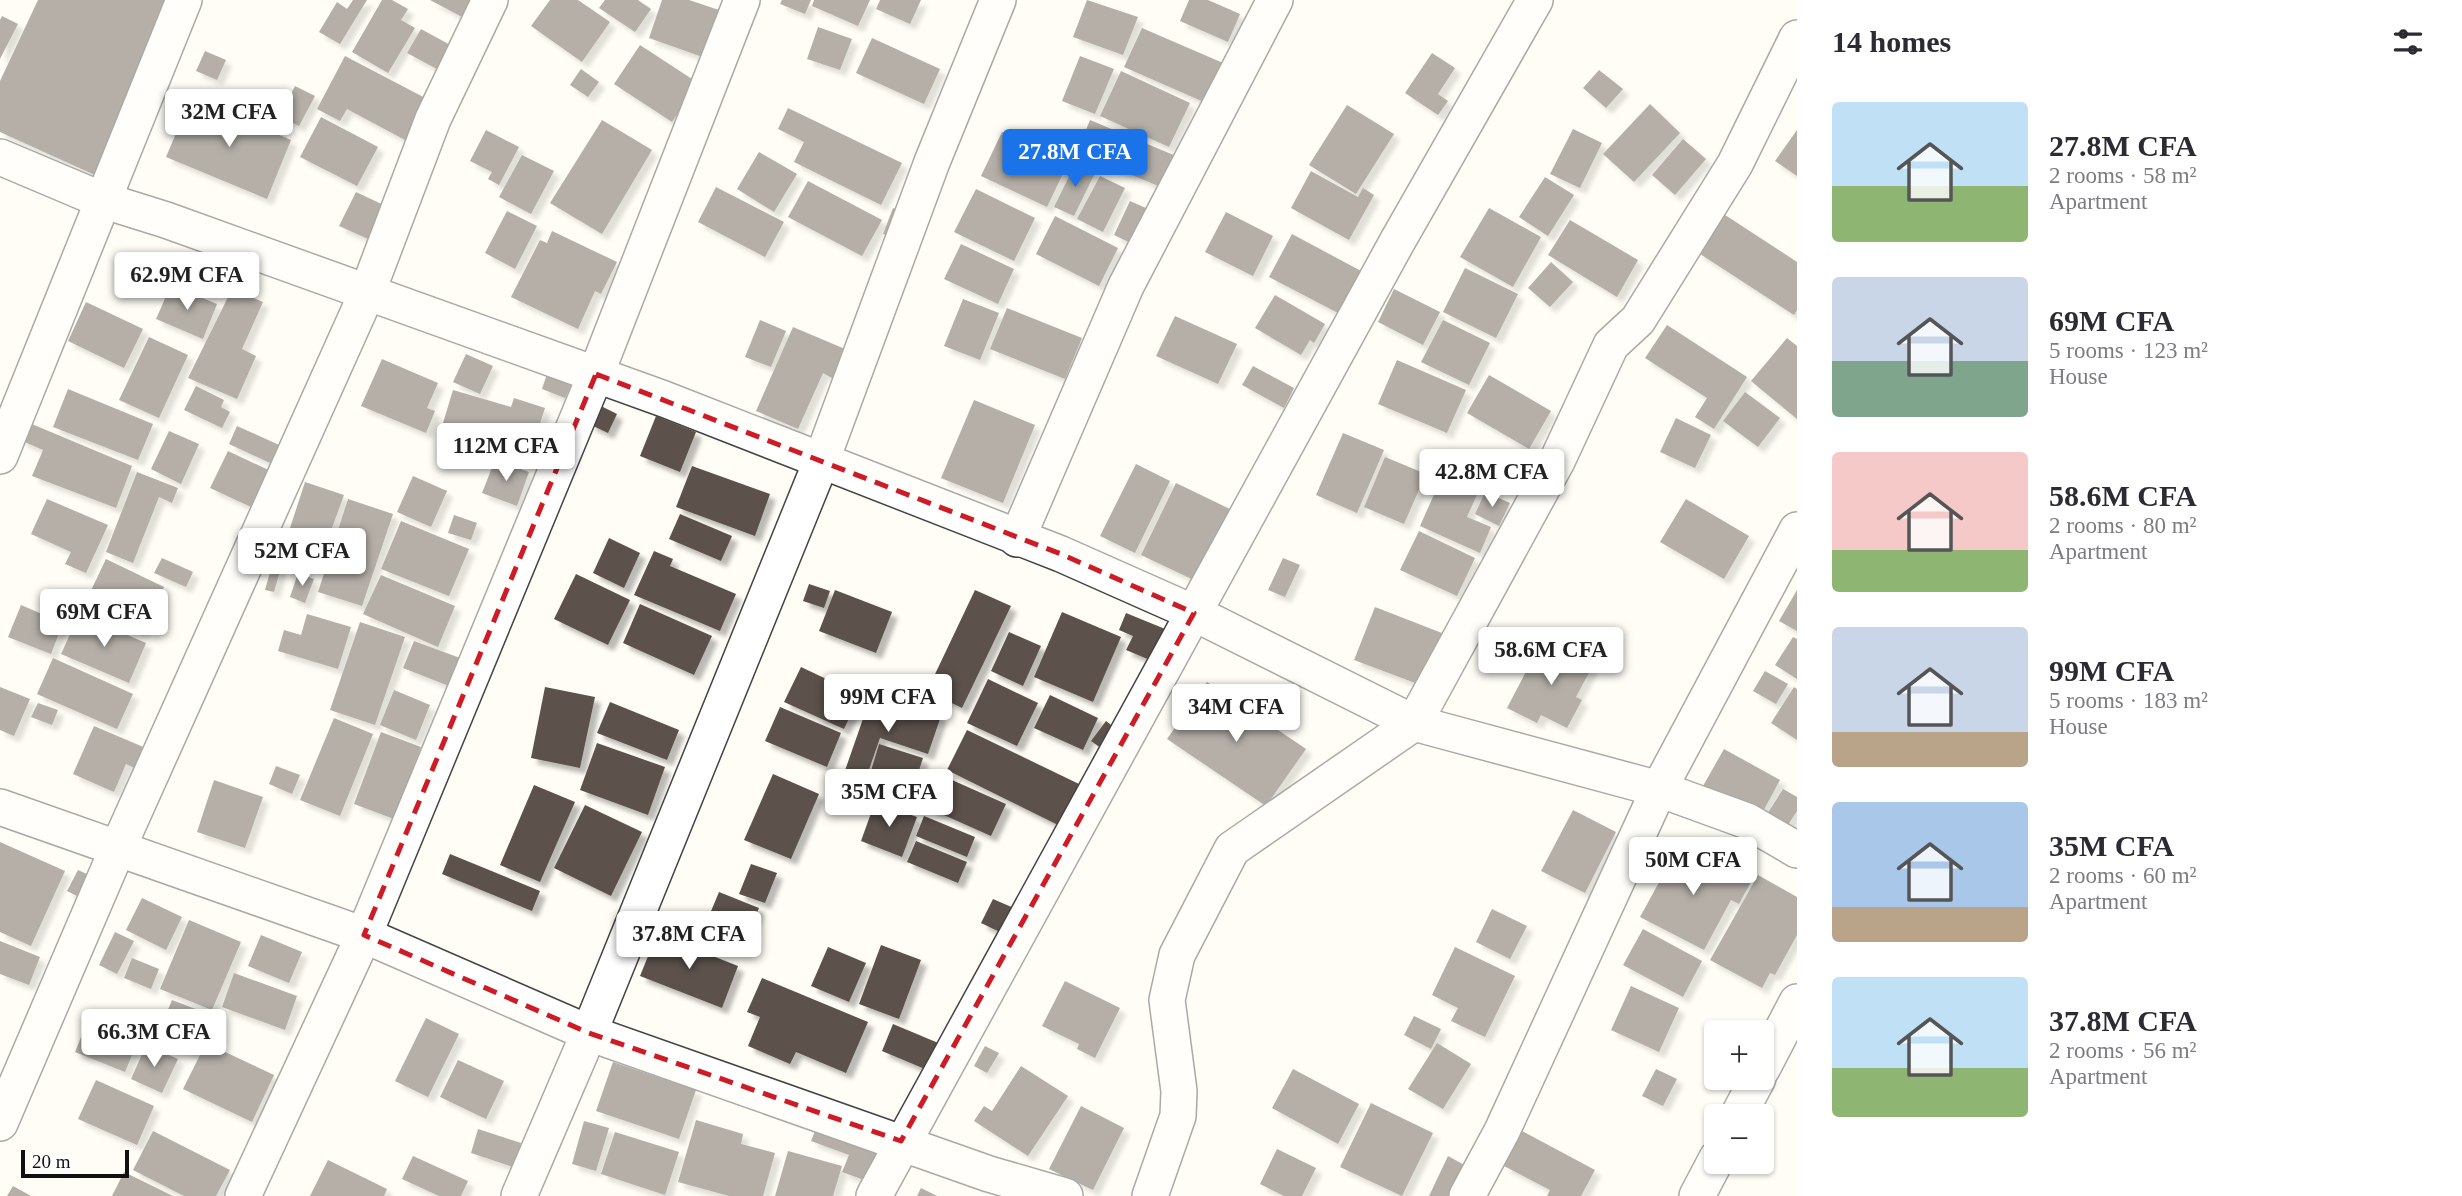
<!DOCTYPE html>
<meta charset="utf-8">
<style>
:root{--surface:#fff;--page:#f2f2f3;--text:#2b2b33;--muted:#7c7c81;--accent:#1a73e8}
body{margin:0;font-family:Georgia,serif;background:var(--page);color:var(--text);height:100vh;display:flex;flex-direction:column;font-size:26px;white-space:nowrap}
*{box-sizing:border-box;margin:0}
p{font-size:23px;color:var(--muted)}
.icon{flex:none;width:38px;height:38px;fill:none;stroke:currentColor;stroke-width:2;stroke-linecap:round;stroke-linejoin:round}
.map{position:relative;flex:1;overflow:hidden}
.panel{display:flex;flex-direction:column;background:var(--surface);width:665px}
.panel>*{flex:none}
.controls{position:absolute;left:1704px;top:1020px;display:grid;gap:14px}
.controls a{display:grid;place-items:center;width:70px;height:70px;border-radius:7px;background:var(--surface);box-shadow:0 2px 5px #0004;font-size:35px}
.scale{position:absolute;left:21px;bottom:18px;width:108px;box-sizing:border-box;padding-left:7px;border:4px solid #111;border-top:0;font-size:19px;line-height:24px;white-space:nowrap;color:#111;-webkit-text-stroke:5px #fff;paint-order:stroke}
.price{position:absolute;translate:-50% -60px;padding:0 16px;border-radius:7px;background:#fff;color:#222;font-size:23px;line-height:46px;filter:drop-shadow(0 2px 4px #0008)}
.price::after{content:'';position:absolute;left:50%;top:42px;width:21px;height:16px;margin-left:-10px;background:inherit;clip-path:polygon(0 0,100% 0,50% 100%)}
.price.current{background:var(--accent);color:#fff}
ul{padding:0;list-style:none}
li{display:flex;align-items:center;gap:21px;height:175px;padding:0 35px}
li span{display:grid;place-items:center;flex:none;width:196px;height:140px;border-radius:7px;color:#555}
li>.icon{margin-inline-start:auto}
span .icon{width:84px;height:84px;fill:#fffc;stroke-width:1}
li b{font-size:30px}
h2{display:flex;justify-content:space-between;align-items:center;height:84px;padding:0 35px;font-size:30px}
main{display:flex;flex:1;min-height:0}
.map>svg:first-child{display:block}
.building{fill:#5b514c;filter:url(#shadow)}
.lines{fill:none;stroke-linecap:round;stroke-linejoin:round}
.minor-casing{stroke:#444;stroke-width:38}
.minor{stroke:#fff;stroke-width:35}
.marked{fill:none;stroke:#cf1b25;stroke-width:5;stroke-dasharray:14 9;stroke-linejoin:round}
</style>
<main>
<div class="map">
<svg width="1797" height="1196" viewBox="0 0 1797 1196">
<defs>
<filter id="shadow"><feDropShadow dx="6" dy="6" stdDeviation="2" flood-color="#0004"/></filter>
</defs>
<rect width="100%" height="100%" fill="#fffdf5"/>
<g class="building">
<polygon points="38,0 180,0 97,176 0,132 0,81"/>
<polygon points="353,0 367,0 340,44 319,32 337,2 347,9"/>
<polygon points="382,0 392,0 408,9 401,20 415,28 388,73 352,52"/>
<polygon points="430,0 476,0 466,19"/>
<polygon points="550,0 578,0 610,22 582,62 531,26"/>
<polygon points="605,0 638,0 651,9 635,32 599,8"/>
<polygon points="662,0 689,0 731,14 714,61 649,38"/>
<polygon points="782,0 811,0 805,14 780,4"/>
<polygon points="814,0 870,0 858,26 812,6"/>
<polygon points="880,0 921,0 910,24 876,9"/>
<polygon points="1087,0 1138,17 1123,55 1073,37"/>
<polygon points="1189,0 1208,0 1240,14 1228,42 1180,21"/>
<polygon points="2,16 18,24 0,59 0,20"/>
<polygon points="818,27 852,39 840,70 807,59"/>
<polygon points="1142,28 1223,63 1206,103 1124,67"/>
<polygon points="421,29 463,52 450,76 407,53"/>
<polygon points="872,38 940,69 924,104 856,73"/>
<polygon points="640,45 698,83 672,122 614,84"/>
<polygon points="205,51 226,60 217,80 196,71"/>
<polygon points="1432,53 1455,68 1438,94 1448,101 1438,115 1405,93"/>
<polygon points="345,56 429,100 407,141 347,109 340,121 317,109"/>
<polygon points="1080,56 1114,69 1095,114 1062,101"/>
<polygon points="581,69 599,82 588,97 570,85"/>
<polygon points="1599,70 1623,89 1606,108 1583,88"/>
<polygon points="1121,71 1190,103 1169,147 1100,116"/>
<polygon points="295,86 315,96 299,126 280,116"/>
<polygon points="191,98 291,140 267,199 166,157"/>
<polygon points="1650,104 1680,133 1634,182 1603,154"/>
<polygon points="1347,105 1394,134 1356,194 1309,165"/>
<polygon points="788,108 902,163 881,205 794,162 804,142 778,129"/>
<polygon points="321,117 378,147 357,186 300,157"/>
<polygon points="602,120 652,150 602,234 550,203"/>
<polygon points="1090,120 1176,156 1163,188 1077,152"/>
<polygon points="1573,129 1602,143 1580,188 1550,174"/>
<polygon points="486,130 519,147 499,185 488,179 492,172 470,161"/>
<polygon points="1797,130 1797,176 1775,161"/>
<polygon points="1002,132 1068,163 1047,207 981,176"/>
<polygon points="1683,139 1706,159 1675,195 1652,175"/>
<polygon points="759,152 797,174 774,212 737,189"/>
<polygon points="522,155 554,171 531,214 499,197"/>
<polygon points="1076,162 1096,171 1074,216 1054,207"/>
<polygon points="1311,171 1358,197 1363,188 1374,195 1349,240 1291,208"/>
<polygon points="1100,176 1125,188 1103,232 1077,219"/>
<polygon points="1545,177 1574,195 1548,236 1519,217"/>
<polygon points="808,181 882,220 862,256 788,217"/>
<polygon points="716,187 784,222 765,257 698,222"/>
<polygon points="976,189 1035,218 1014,261 954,232"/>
<polygon points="356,192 392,209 375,242 339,226"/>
<polygon points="1130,201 1155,212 1139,247 1114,235"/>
<polygon points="893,208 912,215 902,241 883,234"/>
<polygon points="1489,208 1541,237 1513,287 1460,257"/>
<polygon points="507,211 537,226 515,269 485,253"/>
<polygon points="1226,212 1273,236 1253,276 1205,252"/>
<polygon points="1722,213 1797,262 1797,310 1794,315 1697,252"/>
<polygon points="1055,216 1118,248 1099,286 1036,254"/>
<polygon points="1570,220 1638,260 1617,297 1548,255"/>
<polygon points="552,231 617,262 601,294 595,291 578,329 511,297 540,240 547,243"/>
<polygon points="1292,234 1361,271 1338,313 1269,277"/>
<polygon points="961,244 1014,269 998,304 944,279"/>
<polygon points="1551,262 1573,282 1550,307 1528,288"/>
<polygon points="1465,268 1518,294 1496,338 1443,312"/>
<polygon points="171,285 217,304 203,339 156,319"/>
<polygon points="232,289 263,302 242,349 256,356 237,399 188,378"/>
<polygon points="1394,289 1440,312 1423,345 1378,322"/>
<polygon points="1275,295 1325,324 1314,343 1310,340 1301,355 1255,328"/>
<polygon points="963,299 999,313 980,360 944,346"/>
<polygon points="86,302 143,329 124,368 68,341"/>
<polygon points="1007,308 1082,338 1065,379 990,349"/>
<polygon points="1175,316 1237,344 1218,384 1156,356"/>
<polygon points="760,320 786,331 771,367 745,357"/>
<polygon points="1443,320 1490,343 1469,385 1421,362"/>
<polygon points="1667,325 1747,377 1714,429 1695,417 1707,398 1645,358"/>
<polygon points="793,327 845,349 832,378 823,373 798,429 756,411"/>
<polygon points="149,337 188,355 159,418 119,400"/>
<polygon points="1787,338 1797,346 1797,419 1751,381"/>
<polygon points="466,354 493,366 480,394 453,382"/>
<polygon points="382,359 438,383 427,408 435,411 426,433 361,406"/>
<polygon points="1397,360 1466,390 1447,433 1378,404"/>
<polygon points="1253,366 1294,388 1284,408 1242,385"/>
<polygon points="547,374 572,384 565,398 542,389"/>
<polygon points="1489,375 1551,411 1529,449 1467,413"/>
<polygon points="196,386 224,400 221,407 230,412 222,428 184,410"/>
<polygon points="68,389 153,424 138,460 53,427"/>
<polygon points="453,390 511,407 514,398 545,408 534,441 545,444 538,466 439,436"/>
<polygon points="1745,392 1780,418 1758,447 1723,421"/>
<polygon points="974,400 1035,425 1003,503 941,478"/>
<polygon points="599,405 617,414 608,433 589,424"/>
<polygon points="656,416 696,432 680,472 640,456"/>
<polygon points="1676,418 1711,435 1695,468 1660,452"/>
<polygon points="27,422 132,466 116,508 32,476 43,450 20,440"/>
<polygon points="237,426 288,449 279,467 229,444"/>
<polygon points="169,431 199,444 181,484 151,469"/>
<polygon points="1343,433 1384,450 1357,513 1316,495"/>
<polygon points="228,451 279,475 262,512 210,488"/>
<polygon points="1385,457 1426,474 1404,524 1364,507"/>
<polygon points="495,460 529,472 517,506 482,493"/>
<polygon points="1136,464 1170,481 1135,553 1100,536"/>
<polygon points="692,466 770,494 755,536 676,507"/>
<polygon points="137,472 178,488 172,503 159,497 133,563 106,552"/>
<polygon points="1444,472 1480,488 1467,517 1491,527 1480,553 1420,526"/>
<polygon points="413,476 447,491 431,527 397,512"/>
<polygon points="305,482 344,495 325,547 288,534"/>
<polygon points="1176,483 1232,510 1198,582 1141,555"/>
<polygon points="1485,492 1510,503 1499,526 1475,514"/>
<polygon points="47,499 108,525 86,573 65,564 71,552 31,534"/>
<polygon points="348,499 393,514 362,606 318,592"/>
<polygon points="1686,499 1749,536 1724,579 1660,542"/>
<polygon points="680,514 732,536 721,561 669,539"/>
<polygon points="454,515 477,523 471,540 448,533"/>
<polygon points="401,521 469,549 449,596 381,569"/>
<polygon points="1419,531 1475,558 1457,596 1400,570"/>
<polygon points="609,538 640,553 624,588 593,573"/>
<polygon points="654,551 673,559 670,566 736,594 720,631 634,595"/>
<polygon points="162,558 193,572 186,587 154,573"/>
<polygon points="1283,558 1300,565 1285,597 1268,590"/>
<polygon points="106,559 164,587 141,632 84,605"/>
<polygon points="272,565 281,568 274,592 265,590"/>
<polygon points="298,573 314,579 305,603 290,597"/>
<polygon points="576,574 630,600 608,645 554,619"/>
<polygon points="381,575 455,606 438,647 363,614"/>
<polygon points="809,584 830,591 824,608 803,601"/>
<polygon points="835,590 892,612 876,653 819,631"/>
<polygon points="975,590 1011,606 962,708 927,691"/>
<polygon points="1797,590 1797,631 1779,621"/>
<polygon points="640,604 712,636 694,675 623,643"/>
<polygon points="21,605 63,623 51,654 8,637"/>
<polygon points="1375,607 1447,635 1426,687 1354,660"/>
<polygon points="1062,612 1121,637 1093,702 1034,677"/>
<polygon points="1126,613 1170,631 1157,663 1126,650 1133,636 1119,630"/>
<polygon points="79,614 146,643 129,683 61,654"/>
<polygon points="307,614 351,627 338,669 278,651 284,630 301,635"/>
<polygon points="360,622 405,637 375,725 330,710"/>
<polygon points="1009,632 1041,646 1023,686 991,671"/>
<polygon points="1793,637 1797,639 1797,679 1775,665"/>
<polygon points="414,641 460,658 449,686 403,668"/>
<polygon points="1542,641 1592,667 1576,697 1582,700 1567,728 1541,715 1537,723 1507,708"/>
<polygon points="53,658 133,694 117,729 37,694"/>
<polygon points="801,667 860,695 844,729 784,702"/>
<polygon points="1765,671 1788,684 1776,704 1753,691"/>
<polygon points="988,679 1038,703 1017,746 967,723"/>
<polygon points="1207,682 1306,749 1266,806 1167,739"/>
<polygon points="0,687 30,699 14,736 0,730"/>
<polygon points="545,687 595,697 580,768 531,758"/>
<polygon points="1794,687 1797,689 1797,740 1771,723"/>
<polygon points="394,690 430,705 416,740 380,725"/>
<polygon points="872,693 941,716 928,754 880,738 862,790 841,782"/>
<polygon points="1050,695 1098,718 1083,750 1034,728"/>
<polygon points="610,702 679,730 667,760 597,733"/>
<polygon points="38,703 58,710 52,725 31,717"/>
<polygon points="780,707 841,733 827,767 765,741"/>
<polygon points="334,718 373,734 340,816 300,800"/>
<polygon points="1106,721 1119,731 1105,751 1091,741"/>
<polygon points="94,726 148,749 139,770 126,764 114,792 73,774"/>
<polygon points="967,730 1079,784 1058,825 947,770"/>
<polygon points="381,732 421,747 394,819 354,804"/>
<polygon points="597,743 665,767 648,815 580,790"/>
<polygon points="879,744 923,758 910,798 867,784"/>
<polygon points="1724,749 1780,780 1760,817 1703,786"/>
<polygon points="276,766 300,775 292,794 269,784"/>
<polygon points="773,774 819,794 791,859 744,840"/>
<polygon points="943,776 1006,804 991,836 928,808"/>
<polygon points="214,780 263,797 245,848 197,832"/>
<polygon points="534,785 575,802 540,882 500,865"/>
<polygon points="1783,789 1797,797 1797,811 1779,839 1759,827"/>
<polygon points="875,802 917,817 902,857 861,841"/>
<polygon points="585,805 642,832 611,896 554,868"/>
<polygon points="1573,810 1616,832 1585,893 1541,871"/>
<polygon points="924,816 975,837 967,857 916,836"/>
<polygon points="916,841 967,862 958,883 907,862"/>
<polygon points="0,842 65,871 31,946 0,932"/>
<polygon points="1680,844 1751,882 1739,904 1731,900 1704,950 1640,917"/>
<polygon points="450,854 540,891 532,911 442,874"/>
<polygon points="751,864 777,873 765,903 739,894"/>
<polygon points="78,870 98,879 87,901 67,891"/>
<polygon points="1758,875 1797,897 1797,935 1775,975 1770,973 1762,988 1710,960"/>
<polygon points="719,892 759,908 744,944 704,928"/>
<polygon points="142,898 182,917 166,950 126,930"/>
<polygon points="993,899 1016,909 1004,934 981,923"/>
<polygon points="1492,909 1527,926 1510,959 1476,942"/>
<polygon points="189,920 241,942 212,1010 160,989"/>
<polygon points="1643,929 1702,961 1683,997 1623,965"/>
<polygon points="115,932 134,941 117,974 99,965"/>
<polygon points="657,934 738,966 722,1008 640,976"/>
<polygon points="261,935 302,952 289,983 248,966"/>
<polygon points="0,941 40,957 29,985 0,974"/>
<polygon points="881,945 921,960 899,1019 859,1004"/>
<polygon points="828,947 866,963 849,1002 811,986"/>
<polygon points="1455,947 1515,976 1485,1037 1451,1021 1458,1008 1432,995"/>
<polygon points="132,958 159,969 151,989 124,978"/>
<polygon points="234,973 297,996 285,1030 222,1007"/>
<polygon points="762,978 868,1022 846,1073 796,1052 790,1064 748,1046 760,1017 747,1012"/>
<polygon points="1065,981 1120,1008 1095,1058 1077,1049 1079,1044 1042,1026"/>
<polygon points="1631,986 1679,1008 1659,1052 1611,1030"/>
<polygon points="172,1000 209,1014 193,1053 156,1039"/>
<polygon points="1414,1016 1441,1029 1431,1049 1404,1035"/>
<polygon points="426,1018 459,1034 428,1097 395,1081"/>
<polygon points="88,1020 138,1040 125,1072 75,1052"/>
<polygon points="893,1024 943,1045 932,1072 882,1051"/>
<polygon points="206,1043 274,1075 252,1122 183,1089"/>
<polygon points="1437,1043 1471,1064 1443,1109 1408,1089"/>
<polygon points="146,1045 178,1059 162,1093 131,1079"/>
<polygon points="985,1046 999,1053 987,1073 974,1066"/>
<polygon points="458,1060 504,1081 486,1119 440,1097"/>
<polygon points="613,1062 696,1090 679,1139 596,1111"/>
<polygon points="1021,1066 1068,1096 1028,1156 974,1121 984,1106 992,1111"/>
<polygon points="1293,1069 1359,1104 1338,1144 1272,1108"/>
<polygon points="1656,1069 1677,1079 1663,1106 1642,1096"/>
<polygon points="96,1080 154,1106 137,1145 78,1119"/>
<polygon points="1371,1103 1433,1133 1402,1196 1340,1167"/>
<polygon points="1081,1106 1124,1128 1093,1190 1049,1169"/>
<polygon points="696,1120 743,1134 741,1144 775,1153 763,1196 729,1196 678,1182"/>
<polygon points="584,1121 609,1128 596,1171 572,1164"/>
<polygon points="819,1121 889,1147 875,1184 842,1172 849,1155 811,1141"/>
<polygon points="478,1129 521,1143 513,1167 471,1153"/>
<polygon points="153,1131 230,1170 216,1196 184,1196 133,1170"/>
<polygon points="1522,1131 1595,1170 1581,1196 1547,1196 1550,1190 1504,1166"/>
<polygon points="615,1132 679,1152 665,1195 601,1174"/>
<polygon points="1277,1149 1316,1168 1302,1196 1284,1196 1260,1184"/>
<polygon points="788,1151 842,1166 833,1196 775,1196"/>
<polygon points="413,1156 468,1181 461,1196 439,1196 402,1179"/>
<polygon points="1448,1156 1468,1167 1452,1196 1429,1196"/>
<polygon points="328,1160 387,1189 384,1196 310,1196"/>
<polygon points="124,1172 173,1196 112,1196"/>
<polygon points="13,1186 31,1196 7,1196"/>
<polygon points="921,1188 937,1196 917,1196"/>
</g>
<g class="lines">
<defs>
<g id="minor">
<polyline points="0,157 102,200 166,220 664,399 1061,554 1194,613 1414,723 1659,789 1747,821 1797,850"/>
<polyline points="0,456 184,0"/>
<polyline points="1017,539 1126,286 1275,0"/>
<polyline points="0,807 364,935 589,1033 989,1174 1065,1196"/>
<polyline points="1762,1069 1797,1002"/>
<polyline points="1738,1116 1758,1078"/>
<polyline points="0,1123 117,850 367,293 433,119 490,0"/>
<polyline points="243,1196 364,935 596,374 742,0"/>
<polyline points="519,1196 589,1033 821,462 932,162 998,0"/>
<polyline points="874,1196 1397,242 1535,0"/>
<polyline points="1150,1196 1178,1116 1179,1091 1167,1000 1177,955 1232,849 1414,723 1557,461 1611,345 1638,320 1735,164 1797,38"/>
<polyline points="1467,1196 1502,1131 1659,789 1797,530"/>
<polyline points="1697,1196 1717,1158"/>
</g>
</defs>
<use href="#minor" class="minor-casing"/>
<use href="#minor" class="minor"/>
</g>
<path d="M0 0H1797V1196H0ZM596 374 1061 554 1194 613 901 1141 589 1033 364 935Z" fill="#fffdf5" fill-opacity=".55" fill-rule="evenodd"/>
<path class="marked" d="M596 374 1061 554 1194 613 901 1141 589 1033 364 935Z"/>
</svg>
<div class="controls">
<a>+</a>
<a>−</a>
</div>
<div class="scale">20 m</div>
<b class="price" style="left:229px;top:149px">32M CFA</b>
<b class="price current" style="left:1075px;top:189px">27.8M CFA</b>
<b class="price" style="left:187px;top:312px">62.9M CFA</b>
<b class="price" style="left:506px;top:483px">112M CFA</b>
<b class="price" style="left:1492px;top:509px">42.8M CFA</b>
<b class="price" style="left:302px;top:588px">52M CFA</b>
<b class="price" style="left:104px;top:649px">69M CFA</b>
<b class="price" style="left:1551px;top:687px">58.6M CFA</b>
<b class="price" style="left:888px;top:734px">99M CFA</b>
<b class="price" style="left:1236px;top:744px">34M CFA</b>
<b class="price" style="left:889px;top:829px">35M CFA</b>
<b class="price" style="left:1693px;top:897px">50M CFA</b>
<b class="price" style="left:689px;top:971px">37.8M CFA</b>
<b class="price" style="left:154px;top:1069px">66.3M CFA</b>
</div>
<section class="panel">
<h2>14 homes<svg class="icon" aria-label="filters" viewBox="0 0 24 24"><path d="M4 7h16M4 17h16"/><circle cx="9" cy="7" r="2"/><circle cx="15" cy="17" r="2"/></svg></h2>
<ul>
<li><span style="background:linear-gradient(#bfe0f5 60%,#8fb573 0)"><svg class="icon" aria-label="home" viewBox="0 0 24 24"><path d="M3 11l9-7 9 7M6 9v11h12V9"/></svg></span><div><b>27.8M CFA</b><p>2 rooms · 58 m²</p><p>Apartment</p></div></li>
<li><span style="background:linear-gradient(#c9d6e8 60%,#7fa58c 0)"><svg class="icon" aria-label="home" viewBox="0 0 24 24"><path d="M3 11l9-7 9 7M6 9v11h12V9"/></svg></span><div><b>69M CFA</b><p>5 rooms · 123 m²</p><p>House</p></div></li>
<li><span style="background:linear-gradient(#f6c9c9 70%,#8fb573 0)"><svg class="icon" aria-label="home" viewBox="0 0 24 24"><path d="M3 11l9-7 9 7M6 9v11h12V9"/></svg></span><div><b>58.6M CFA</b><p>2 rooms · 80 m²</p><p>Apartment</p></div></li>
<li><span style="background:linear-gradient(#c9d6e8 75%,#b9a48a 0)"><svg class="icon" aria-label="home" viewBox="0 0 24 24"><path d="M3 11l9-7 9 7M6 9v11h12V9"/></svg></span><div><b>99M CFA</b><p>5 rooms · 183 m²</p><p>House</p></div></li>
<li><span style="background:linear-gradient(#a9c7e8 75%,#b9a48a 0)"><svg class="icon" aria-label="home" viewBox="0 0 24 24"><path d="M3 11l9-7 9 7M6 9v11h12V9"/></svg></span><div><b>35M CFA</b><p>2 rooms · 60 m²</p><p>Apartment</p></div></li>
<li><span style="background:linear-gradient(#bfe0f5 65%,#8fb573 0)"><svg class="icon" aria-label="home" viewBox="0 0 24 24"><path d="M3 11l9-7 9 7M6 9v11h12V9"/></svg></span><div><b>37.8M CFA</b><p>2 rooms · 56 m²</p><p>Apartment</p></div></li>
</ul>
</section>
</main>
